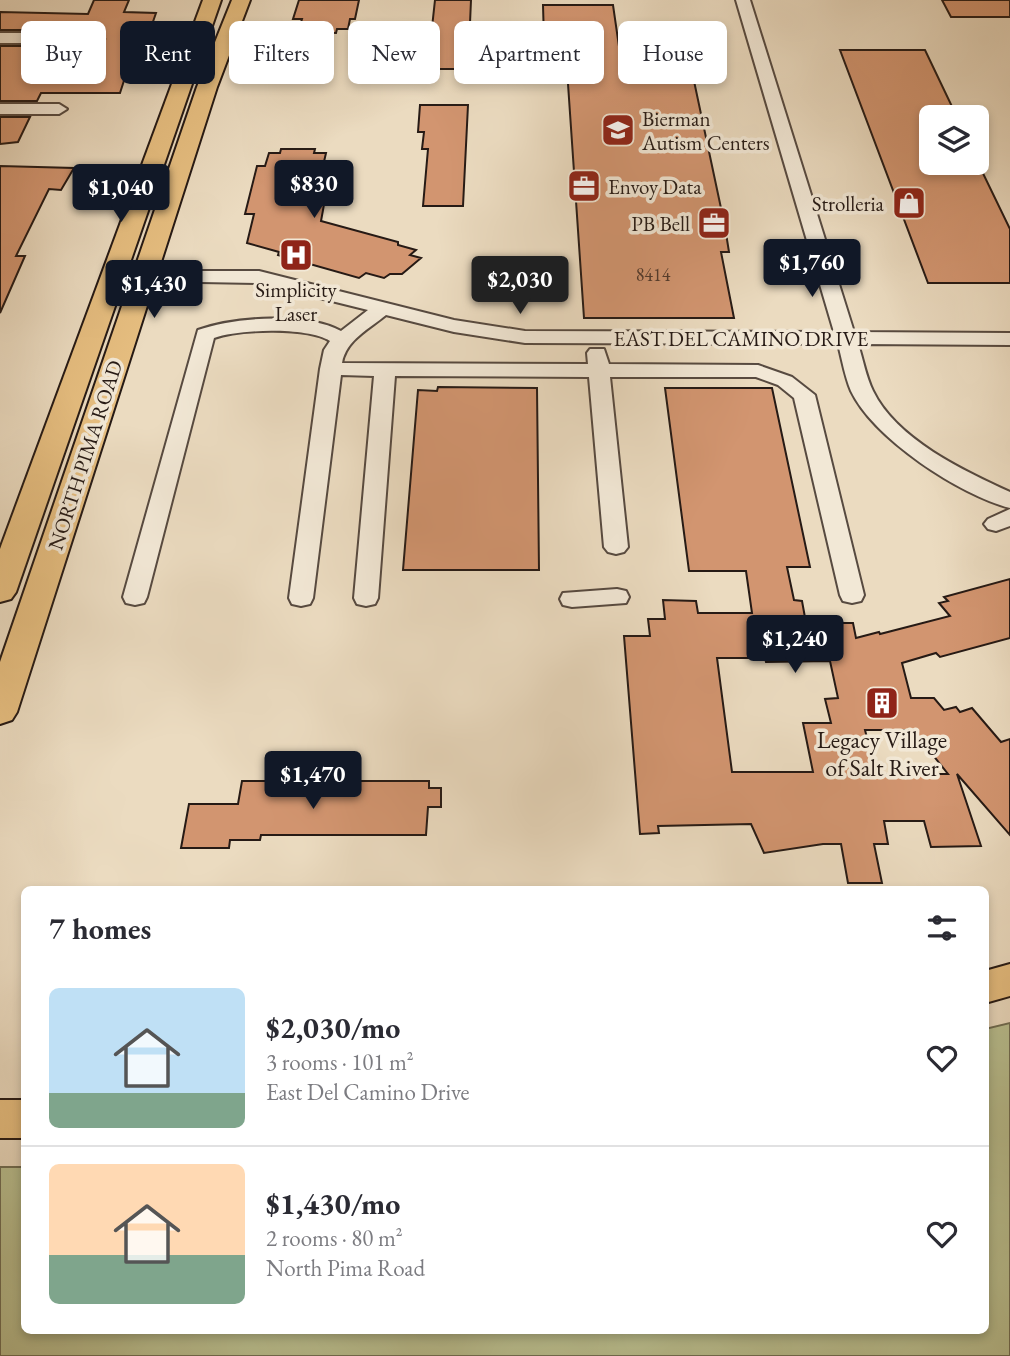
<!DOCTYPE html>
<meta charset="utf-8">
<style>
:root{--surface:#fff;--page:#f2f2f3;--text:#2b2b33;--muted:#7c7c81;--line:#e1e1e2;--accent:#111827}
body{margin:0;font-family:"EB Garamond",serif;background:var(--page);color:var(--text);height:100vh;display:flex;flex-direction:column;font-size:26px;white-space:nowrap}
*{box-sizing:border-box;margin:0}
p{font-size:23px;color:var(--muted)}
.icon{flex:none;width:38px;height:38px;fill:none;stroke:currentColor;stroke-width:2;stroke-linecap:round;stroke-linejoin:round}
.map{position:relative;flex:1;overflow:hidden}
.drawer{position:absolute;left:21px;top:886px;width:968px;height:448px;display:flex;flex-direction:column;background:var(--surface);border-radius:10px;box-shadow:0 4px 10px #0003}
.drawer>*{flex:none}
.hud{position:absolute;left:21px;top:21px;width:970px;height:63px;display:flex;gap:14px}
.buttons{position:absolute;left:919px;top:105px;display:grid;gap:14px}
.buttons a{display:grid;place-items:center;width:70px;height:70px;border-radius:10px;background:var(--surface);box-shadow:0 4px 10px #0003;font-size:35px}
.price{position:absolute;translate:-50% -60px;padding:0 16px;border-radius:7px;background:var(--accent);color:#fff;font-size:23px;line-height:46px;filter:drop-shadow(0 2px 4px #0008)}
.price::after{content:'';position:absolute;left:50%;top:42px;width:21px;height:16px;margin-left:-10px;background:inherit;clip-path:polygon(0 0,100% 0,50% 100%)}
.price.on{background:#222;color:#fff}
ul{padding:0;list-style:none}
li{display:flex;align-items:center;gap:21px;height:175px;padding:0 28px}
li+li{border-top:2px solid var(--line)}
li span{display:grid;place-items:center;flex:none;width:196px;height:140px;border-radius:10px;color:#555}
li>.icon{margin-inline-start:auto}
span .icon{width:84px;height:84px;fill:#fffc;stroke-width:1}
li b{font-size:30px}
h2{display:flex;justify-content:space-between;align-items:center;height:84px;padding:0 28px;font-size:30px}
.chip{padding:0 24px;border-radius:10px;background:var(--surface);box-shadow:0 4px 10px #0003;font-size:24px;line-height:63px}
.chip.on{background:var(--accent);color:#fff}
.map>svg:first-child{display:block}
.green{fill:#b9c091;stroke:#706d53;stroke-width:2}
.building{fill:#d29570;stroke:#261a15;stroke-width:2;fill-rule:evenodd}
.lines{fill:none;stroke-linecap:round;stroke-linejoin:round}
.minor-casing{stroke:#574a40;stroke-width:4}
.major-casing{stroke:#261a15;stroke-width:4}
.minor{fill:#f2e8d6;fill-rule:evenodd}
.major{fill:#e6be80;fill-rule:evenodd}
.labels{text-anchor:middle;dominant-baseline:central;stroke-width:7;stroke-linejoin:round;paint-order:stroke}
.far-number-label{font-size:18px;fill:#51392c}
.far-poi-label{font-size:21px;fill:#261a15;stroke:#f2e8d6;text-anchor:start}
.far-street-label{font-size:21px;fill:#261a15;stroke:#f2e8d6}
.poi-label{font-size:24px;fill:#261a15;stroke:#f2e8d6}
</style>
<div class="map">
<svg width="1010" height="1356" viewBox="0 0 1010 1356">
<rect width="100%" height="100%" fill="#ebdbc0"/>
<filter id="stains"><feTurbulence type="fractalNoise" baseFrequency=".00286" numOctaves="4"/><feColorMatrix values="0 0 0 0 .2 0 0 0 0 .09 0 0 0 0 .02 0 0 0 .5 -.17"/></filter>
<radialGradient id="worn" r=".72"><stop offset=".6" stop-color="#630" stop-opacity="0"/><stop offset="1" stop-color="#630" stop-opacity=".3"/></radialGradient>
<polygon class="green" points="1010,1023 1010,1356 0,1356 0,1167 24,1167 24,1330 985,1330 985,1029"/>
<g class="building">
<polygon points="94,0 129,0 124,12 156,13 139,62 130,62 120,93 41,93 37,101 0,101 0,46 95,46 105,39 95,30 0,30 0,12 88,14"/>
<polygon points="299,0 359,0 355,19 350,19 348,29 337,29 336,33 308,32 309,29 299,29 302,19 293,19"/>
<polygon points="435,0 471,0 468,69 423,69 425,46 430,46"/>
<polygon points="942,0 1010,0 1010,17 951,17"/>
<polygon points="543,5 613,5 624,81 694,81 725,227 729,252 721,252 734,318 584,318 565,40 544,40"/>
<polygon points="840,50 925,50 957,117 931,117 931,163 978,163 1010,229 1010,283 928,283"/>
<polygon points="420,105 468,105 463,206 423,206 428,149 422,149 424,132 418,132"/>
<polygon points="0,117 30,117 18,142 0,144"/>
<polygon points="281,149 315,149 314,153 326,153 323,166 331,166 321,221 398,242 398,245 416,250 410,255 421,258 402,274 390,274 384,278 366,273 359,278 278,255 279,252 247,243 254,214 245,214 257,166 265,166 269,153 280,153"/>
<polygon points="0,166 74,168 61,190 49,189 16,256 25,256 0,313"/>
<polygon points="438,387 537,388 539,570 403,570 418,390 437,391"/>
<path d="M665 388H772L810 567H787L794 600 802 601 806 623H853L856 638 879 632 880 634 950 616 939 603 948 601 944 597 1010 579V638L940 657 936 653 902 663 911 698H934L944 710 956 707 960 712 972 708 1001 742 1010 739V835L957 774 981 846 931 847 924 821H884L888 844H874L882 883H848L841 844H823L764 853 751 824 658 826 659 833 640 834 624 636H650L648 619H665L663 600 696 601 698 613H752L746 571H689ZM717 658H765L766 662 830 661 838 698 825 699 831 723H803L813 772H732ZM865 730H913L948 774H876Z"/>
<polygon points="242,781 429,781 429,788 441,788 441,807 428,807 426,835 261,835 260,840 230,840 229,848 181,848 189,804 238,804"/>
</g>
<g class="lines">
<defs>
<g id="minor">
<path d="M736 0H750L854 332 1010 333V345L858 344C863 359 866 377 873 391 896 439 964 471 1010 492V508C960 495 874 439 851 391 845 377 842 359 838 344L525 343 454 332 386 315C369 329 346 340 342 363L588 364 587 353 590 349H604L609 364 758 365 792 377 815 395 864 595 861 601 852 603 843 601 840 595 794 398 778 385 756 377H610L628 547 624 552 616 554 608 552 604 547 589 377 395 376 378 598 375 604 366 606 357 604 354 598 374 376 341 375 313 598 310 604 301 606 292 604 289 598 320 369 324 350 330 341C307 327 240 329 214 338L147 597 144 603 135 605 126 603 123 597 198 330C234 317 307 312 341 331L368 310 259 283 144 281 137 279 134 275 137 271H259L454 320 525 331 834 332Z"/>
<polygon points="0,33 95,33 103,38 95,43 0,43"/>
<polygon points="0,104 59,104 67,109 59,114 0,114"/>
<polygon points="1010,509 1010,526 996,531 988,529 984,524 988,519"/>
<polygon points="617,589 626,591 629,597 626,603 572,607 563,605 560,599 563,593"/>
</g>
<g id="major">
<polygon points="203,0 221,0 16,592 11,599 0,602 0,549"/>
<polygon points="232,0 250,0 217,87 17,712 12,720 0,724 0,662 197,87"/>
<polygon points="1010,964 1010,996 985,1003 985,971"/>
<rect x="0" y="1100" width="24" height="38"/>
</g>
</defs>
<use href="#minor" class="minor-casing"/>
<use href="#major" class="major-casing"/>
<use href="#minor" class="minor"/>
<use href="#major" class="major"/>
</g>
<defs>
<symbol id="school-square" viewBox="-11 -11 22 22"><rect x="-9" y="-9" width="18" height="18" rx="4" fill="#8f2418" stroke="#f2e8d6"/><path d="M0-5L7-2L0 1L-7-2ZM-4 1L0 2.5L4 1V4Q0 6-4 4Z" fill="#fff"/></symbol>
<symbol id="office-square" viewBox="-11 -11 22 22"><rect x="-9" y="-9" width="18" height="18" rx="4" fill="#8f2418" stroke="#f2e8d6"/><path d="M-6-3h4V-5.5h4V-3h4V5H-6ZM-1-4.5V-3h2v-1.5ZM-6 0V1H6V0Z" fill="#fff"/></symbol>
<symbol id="shop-square" viewBox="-11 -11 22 22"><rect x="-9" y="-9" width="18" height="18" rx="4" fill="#8f2418" stroke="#f2e8d6"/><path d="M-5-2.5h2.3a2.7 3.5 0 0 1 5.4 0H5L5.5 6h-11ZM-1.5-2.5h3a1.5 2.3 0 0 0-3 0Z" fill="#fff"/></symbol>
<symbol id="hospital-square" viewBox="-11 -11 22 22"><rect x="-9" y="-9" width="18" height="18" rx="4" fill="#8f2418" stroke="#f2e8d6"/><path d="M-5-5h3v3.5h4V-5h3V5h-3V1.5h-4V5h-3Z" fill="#fff"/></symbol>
<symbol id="building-square" viewBox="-11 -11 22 22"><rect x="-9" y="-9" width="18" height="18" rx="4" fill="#8f2418" stroke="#f2e8d6"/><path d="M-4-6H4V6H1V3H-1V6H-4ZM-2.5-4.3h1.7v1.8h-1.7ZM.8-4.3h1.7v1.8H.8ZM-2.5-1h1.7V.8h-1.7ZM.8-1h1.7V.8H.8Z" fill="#fff"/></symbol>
</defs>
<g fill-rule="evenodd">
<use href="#school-square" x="599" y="111" width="38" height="38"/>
<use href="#office-square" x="565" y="167" width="38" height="38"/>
<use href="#shop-square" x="890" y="184" width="38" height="38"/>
<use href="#office-square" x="695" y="204" width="38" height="38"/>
<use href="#hospital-square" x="277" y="236" width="38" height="38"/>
<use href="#building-square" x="863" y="684" width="38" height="38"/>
</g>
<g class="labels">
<g class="far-number-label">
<text x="653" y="274">8414</text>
</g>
<g class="far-poi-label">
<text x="642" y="118">Bierman<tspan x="642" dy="24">Autism Centers</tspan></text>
<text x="608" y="186">Envoy Data</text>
<text x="884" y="203" text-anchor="end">Strolleria</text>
<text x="690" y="223" text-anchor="end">PB Bell</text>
<text x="296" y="289" text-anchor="middle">Simplicity<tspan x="296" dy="24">Laser</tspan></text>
</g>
<g class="far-street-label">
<text x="741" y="338">EAST DEL CAMINO DRIVE</text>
<text transform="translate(85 455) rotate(-72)">NORTH PIMA ROAD</text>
</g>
<g class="poi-label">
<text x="882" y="739">Legacy Village<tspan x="882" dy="28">of Salt River</tspan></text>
</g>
</g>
<rect width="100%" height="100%" filter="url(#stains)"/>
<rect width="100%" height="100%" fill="url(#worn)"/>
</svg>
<div class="buttons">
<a><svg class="icon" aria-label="layers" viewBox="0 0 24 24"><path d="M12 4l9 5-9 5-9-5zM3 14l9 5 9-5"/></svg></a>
</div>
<b class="price" style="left:314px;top:220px">$830</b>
<b class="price" style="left:121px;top:224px">$1,040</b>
<b class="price" style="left:812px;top:299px">$1,760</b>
<b class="price on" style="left:520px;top:316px">$2,030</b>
<b class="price" style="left:154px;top:320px">$1,430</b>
<b class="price" style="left:795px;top:675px">$1,240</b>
<b class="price" style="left:313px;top:811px">$1,470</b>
<div class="hud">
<a class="chip">Buy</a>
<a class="chip on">Rent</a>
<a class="chip">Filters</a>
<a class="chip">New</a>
<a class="chip">Apartment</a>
<a class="chip">House</a>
</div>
<section class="drawer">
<h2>7 homes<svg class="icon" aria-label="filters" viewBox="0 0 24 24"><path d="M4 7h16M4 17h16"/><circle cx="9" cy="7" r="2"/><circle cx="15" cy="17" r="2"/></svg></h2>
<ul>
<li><span style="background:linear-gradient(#bfe0f5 75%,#7fa58c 0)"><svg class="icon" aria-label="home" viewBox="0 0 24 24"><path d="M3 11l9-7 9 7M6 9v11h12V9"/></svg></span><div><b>$2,030/mo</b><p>3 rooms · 101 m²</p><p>East Del Camino Drive</p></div><svg class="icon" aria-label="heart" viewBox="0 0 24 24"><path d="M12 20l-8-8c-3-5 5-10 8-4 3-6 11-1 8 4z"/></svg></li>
<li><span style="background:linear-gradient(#ffd9b3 65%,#7fa58c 0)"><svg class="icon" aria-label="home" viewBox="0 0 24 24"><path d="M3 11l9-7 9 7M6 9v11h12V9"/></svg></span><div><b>$1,430/mo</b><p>2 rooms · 80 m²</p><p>North Pima Road</p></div><svg class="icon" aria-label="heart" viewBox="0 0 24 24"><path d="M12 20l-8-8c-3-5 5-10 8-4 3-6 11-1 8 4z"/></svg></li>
</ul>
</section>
</div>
